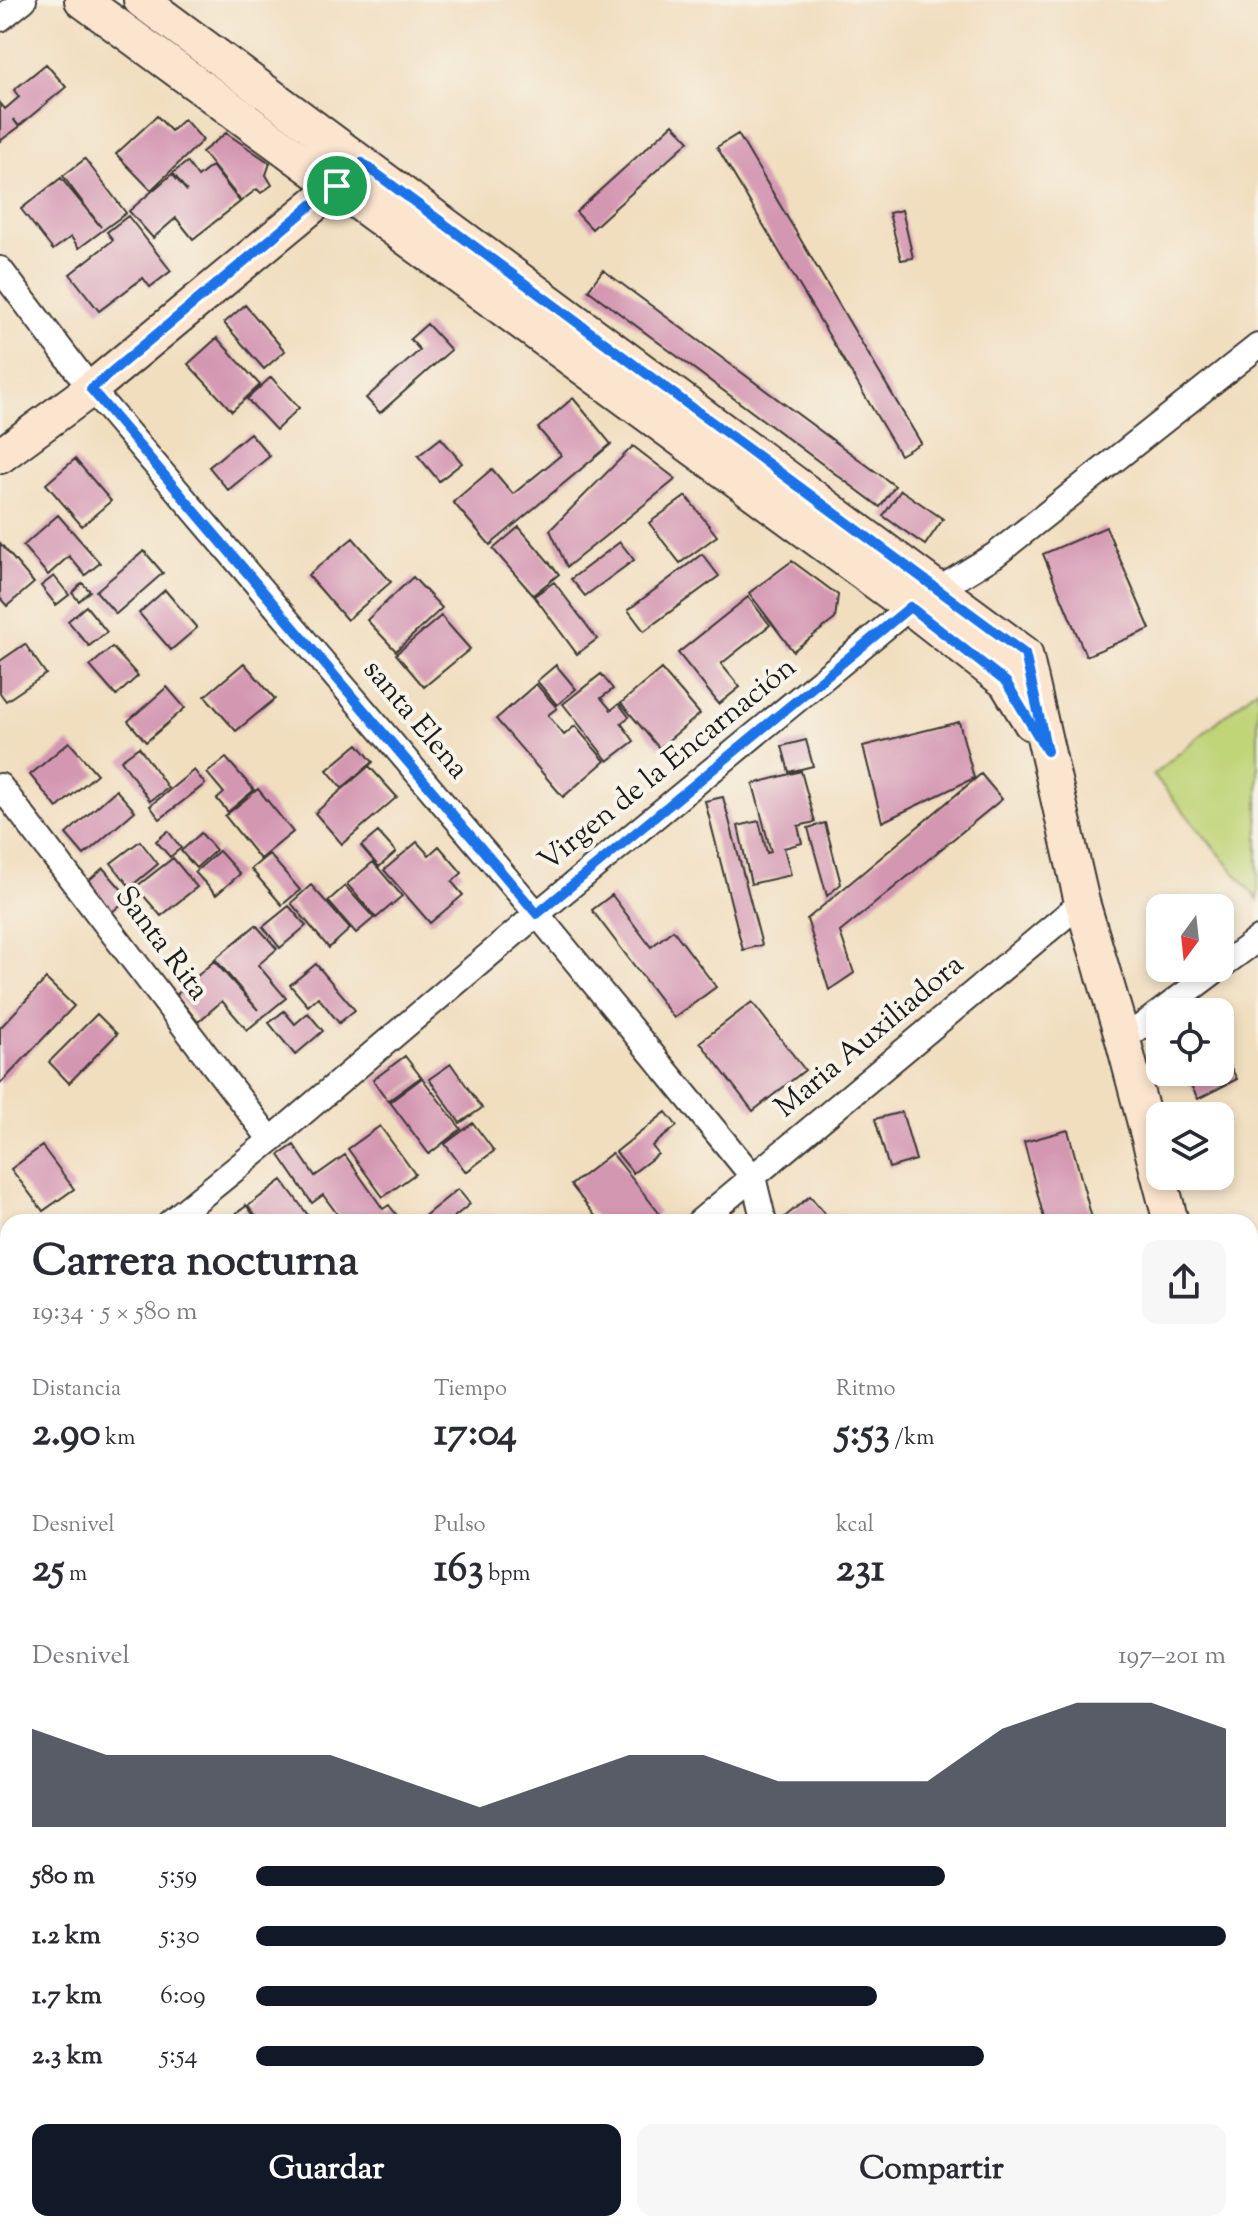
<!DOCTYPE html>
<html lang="es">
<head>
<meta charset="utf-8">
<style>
	body { margin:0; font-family:"Sorts Mill Goudy",serif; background:#f7f7f7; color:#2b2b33; height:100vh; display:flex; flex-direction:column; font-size:30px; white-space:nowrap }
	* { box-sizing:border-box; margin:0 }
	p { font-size:26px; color:#7c7c81 }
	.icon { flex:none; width:44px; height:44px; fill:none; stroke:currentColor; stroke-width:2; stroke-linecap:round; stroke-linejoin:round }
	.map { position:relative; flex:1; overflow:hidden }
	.side { position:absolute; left:0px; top:1214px; width:1258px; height:1018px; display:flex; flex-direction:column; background:#fff; border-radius:24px 24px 0 0; box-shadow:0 4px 12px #0003 }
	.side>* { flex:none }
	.needle { width:52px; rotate:195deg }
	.buttons { position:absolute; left:1146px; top:894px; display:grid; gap:16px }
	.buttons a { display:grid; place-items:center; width:88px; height:88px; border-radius:16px; background:#fff; box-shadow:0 4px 12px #0003; font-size:40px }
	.pin { position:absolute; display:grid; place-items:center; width:68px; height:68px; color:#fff; margin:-34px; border:4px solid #fff; border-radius:50%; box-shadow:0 2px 8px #0007 }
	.round { display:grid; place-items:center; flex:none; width:84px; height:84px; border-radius:16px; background:#f7f7f7 }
	.headline { display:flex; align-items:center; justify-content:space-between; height:136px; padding:0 32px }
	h1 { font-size:44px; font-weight:700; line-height:60px }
	.stats { display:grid; grid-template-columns:repeat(3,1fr); gap:12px; height:136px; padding:8px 32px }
	.stats div { display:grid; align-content:center }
	.stats b { font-size:40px; font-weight:700 }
	.stats small { font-size:22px; font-weight:400 }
	.stats p { font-size:22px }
	.chart { height:224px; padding:16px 32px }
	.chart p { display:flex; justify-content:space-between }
	.chart svg { width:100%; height:144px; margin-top:8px; fill:#111827; opacity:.7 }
	.button { display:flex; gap:16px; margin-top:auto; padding:16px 32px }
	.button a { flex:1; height:92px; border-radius:16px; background:#111827; color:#fff; font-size:32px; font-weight:700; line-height:92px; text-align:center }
	.button a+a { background:#f7f7f7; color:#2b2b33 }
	ul { padding:0 32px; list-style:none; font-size:26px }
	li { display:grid; grid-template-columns:128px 96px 1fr; align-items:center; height:60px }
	li i { height:20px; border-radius:10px; background:#111827 }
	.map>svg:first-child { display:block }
	.green { fill:#c0d478; stroke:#6e784a; stroke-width:2 }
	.water { fill:#6dbee9; stroke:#446d82; stroke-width:2 }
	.building { fill:#d497b2 }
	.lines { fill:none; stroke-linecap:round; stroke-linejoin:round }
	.street-casing { stroke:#3c3934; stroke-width:28 }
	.secondary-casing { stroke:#3c3934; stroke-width:38 }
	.street { stroke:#fff; stroke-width:24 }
	.secondary { stroke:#fce5cf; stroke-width:34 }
	.route-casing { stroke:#fff; stroke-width:16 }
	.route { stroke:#1a73e8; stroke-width:10 }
	.labels { text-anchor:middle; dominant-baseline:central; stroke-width:8; stroke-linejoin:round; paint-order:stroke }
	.street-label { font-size:30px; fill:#1c1c1c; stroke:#f7f3e8 }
</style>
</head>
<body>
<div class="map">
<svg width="1258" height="2231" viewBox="0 0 1258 2231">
	<rect width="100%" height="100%" fill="#f7f3e8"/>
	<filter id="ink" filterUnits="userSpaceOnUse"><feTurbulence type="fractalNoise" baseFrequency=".0125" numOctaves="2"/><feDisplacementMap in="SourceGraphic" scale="16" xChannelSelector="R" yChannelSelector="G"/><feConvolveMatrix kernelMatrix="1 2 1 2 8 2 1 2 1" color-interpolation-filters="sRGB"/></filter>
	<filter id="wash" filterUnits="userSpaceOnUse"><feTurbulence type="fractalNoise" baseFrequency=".006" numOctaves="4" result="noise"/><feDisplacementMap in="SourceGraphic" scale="32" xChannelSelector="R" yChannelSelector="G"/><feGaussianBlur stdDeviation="1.8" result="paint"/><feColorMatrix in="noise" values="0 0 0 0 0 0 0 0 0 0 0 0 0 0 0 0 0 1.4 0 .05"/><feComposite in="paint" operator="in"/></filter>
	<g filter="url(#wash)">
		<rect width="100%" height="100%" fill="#f1debf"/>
		<!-- green -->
		<path class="green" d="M1258,688V900L1153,775Z"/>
		<!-- water -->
		<path class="water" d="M1258,2001V2140L1250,2160V2013Z"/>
		<g id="blocks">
			<!-- building -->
			<path class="building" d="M46,64L66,87L19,126L13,119L19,127L0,141V103L5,109L19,97L14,90Z
				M157,116L171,131L184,119L203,140L151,190L116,154Z
				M673,124L689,141L592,229L576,212Z
				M226,133L270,163L266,175L272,185L261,193L257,189L241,201L202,152Z
				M738,134L921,443L900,455L717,147Z
				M85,159L126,213L79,248L71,237L53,250L21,209L61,178L101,227L63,176Z
				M187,162L198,177L212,166L240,202L193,239L176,218L153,238L129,211L172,174L187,191L173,173Z
				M902,210L913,258L901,260L889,213Z
				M128,216L171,271L150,287L143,278L99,311L70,274L113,240L107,232Z
				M603,270L895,486L880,507L588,290Z
				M245,305L285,351L264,369L224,323Z
				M427,324L451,350L380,413L366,398L420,350L410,339Z
				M217,338L260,385L232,411L188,364Z
				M271,377L299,408L276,430L247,399Z
				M573,398L611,444L490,545L453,502L492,469L513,494L561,455L538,428Z
				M250,433L270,456L228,490L209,467Z
				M441,438L462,463L439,481L418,456Z
				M633,446L676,479L567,567L550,530Z
				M75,459L111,501L82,526L46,484Z
				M901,490L943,519L925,545L883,516Z
				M686,496L717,536L680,563L649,523Z
				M58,515L100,563L85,575L69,556L48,575L23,546Z
				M519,527L559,574L533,595L493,549Z
				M1106,527L1150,629L1086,656L1043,554Z
				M353,538L391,582L347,620L308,575Z
				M620,542L634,560L585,596L571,579Z
				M0,543L34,583L7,606L0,598Z
				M144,551L163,573L116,614L96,591Z
				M702,554L719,576L644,631L628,610Z
				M792,561L838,595L835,619L793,651L749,593Z
				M54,576L69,595L56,605L41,586Z
				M413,577L442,608L396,651L367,620Z
				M554,582L597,639L577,654L534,596Z
				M82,583L90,591L79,601L72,593Z
				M165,590L197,628L171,650L139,613Z
				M748,597L770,625L721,664L740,687L719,704L678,653Z
				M86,606L107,632L89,646L68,621Z
				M441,616L470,649L424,687L396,654Z
				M25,644L46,674L6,701L0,693V661Z
				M112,647L138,676L116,696L90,666Z
				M244,663L275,699L236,731L205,696Z
				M556,665L576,689L557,705L537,681Z
				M661,669L700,714L659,748L621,703Z
				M601,674L613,689L601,698L611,710L619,704L629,717L621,723L634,741L608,761L563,704Z
				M536,684L557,708L548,715L564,735L575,726L605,761L563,797L496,719Z
				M167,687L185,708L146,742L128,721Z
				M959,722L974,778L882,822L863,746Z
				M806,740L813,766L789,772L782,746Z
				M69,742L97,774L57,808L30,775Z
				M358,744L373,762L342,788L327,770Z
				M139,747L168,788L150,801L121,760Z
				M226,758L254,790L228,812L217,799L224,793L207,773Z
				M369,766L397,797L342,844L315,813Z
				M194,770L205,784L160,819L150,806Z
				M801,771L815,822L798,826L802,843L784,848L791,875L751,884L738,826L759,821L767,853L771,852L753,784Z
				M981,774L1002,799L840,932L854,973L829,990L807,919Z
				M258,789L293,832L260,859L225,816Z
				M116,790L135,811L84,855L66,834Z
				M723,797L762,945L743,950L705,801Z
				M825,823L841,884L827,896L808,828Z
				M168,831L181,848L170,857L156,841Z
				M378,832L396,852L379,867L361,846Z
				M201,833L216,850L196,868L181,851Z
				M140,841L158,864L130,887L111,863Z
				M417,842L429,855L439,846L462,873L452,882L463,895L430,923L384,870Z
				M219,851L240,874L216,895L195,872Z
				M269,854L300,890L282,905L251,869Z
				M173,858L197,887L161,916L136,887Z
				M373,862L402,896L376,918L347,884Z
				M103,868L129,898L112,912L87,882Z
				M311,885L350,929L329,948L291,903Z
				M345,886L374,918L356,933L328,901Z
				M612,895L651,947L673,930L716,987L674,1018L592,910Z
				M289,906L306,926L280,948L263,927Z
				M256,925L277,949L258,965L286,998L247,1030L222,1001L198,1022L176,995L214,961L258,1010L215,959Z
				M316,964L355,1010L339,1023L318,997L308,1006L290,985Z
				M46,979L74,1006L0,1084V1028Z
				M752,1002L805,1070L753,1111L700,1042Z
				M284,1011L295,1024L308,1013L323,1031L295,1055L269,1023Z
				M97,1014L117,1034L69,1083L49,1062Z
				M1220,1047L1237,1079L1198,1099L1184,1072H1220Z
				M405,1056L421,1077L388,1101L373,1080Z
				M451,1064L482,1108L460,1123L429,1079Z
				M422,1078L461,1129L429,1154L390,1102Z
				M666,1112L677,1126L652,1146L658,1154L633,1173L616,1152Z
				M902,1112L916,1160L889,1168L875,1119Z
				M473,1123L494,1151L466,1172L445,1144Z
				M380,1126L415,1174L383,1197L348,1149Z
				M1068,1130L1093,1222H1045L1024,1142Z
				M294,1145L315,1176L345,1155L383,1209L389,1205L402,1222H378L373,1216L364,1222H343L323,1195L312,1203L279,1155Z
				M42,1146L74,1189L43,1211L11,1169Z
				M612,1153L659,1213L648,1222H600L571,1185Z
				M282,1180L313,1222H261L248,1206Z
				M458,1189L470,1204L448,1222H417Z
				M810,1196L832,1222H783L781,1220Z
				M246,1205L259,1222H223L245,1207Z
				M0,1426L8,1436V1468L0,1474Z
				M0,1896L8,1906V1987L0,1978Z
				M0,2108L8,2118V2175L0,2182Z
				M98,2224H130L135,2231H89Z
				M138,2224H180L185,2231H143Z
				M187,2224H212L217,2230L193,2231Z
				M273,2224H281L286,2231H263Z
				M320,2224H382L373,2231H325Z
				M384,2224H425L427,2227L422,2231H375Z
				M626,2224H641L647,2231H632Z
				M646,2224H684L689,2231H652Z
				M718,2224H751L757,2231H709Z
				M864,2224H936L931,2231H873Z
				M1080,2224H1146L1141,2231H1075Z"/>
		</g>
	</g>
	<g filter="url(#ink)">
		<use href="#blocks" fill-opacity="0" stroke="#3c3934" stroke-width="2"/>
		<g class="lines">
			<!-- street casing -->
			<g class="street-casing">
				<path id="street" d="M0,19L24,0
					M0,269L91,389L537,914L753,1177L764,1222
					M0,786L271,1140
					M1220,967L1258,939
					M1123,1040L1219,968
					M170,1222L271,1140L537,914L910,607L995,555L1258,346
					M699,1222L1082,902
					M0,1302L8,1313
					M0,1359L8,1353
					M0,1625L8,1635
					M1250,1646L1258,1639
					M0,1804L8,1798
					M0,2222L8,2216
					M481,2224L487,2231
					M547,2231L555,2224
					M1004,2231L1011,2224"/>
			</g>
			<!-- secondary casing -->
			<g class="secondary-casing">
				<path id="secondary" d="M82,0L910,607L1006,682L1031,723
					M141,0L1025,654L1082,902L1123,1040L1171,1222
					M0,456L91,389L352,173
					M1250,1519L1258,1549"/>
			</g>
			<!-- street -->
			<use href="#street" class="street"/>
			<!-- secondary -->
			<use href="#secondary" class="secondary"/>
		</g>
	</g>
	<g class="lines" filter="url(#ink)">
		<!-- route casing -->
		<g class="route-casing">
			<path id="route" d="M362,163L1025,654L1047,751L1006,682L910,607L537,914L91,389Z"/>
		</g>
		<!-- route -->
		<use href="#route" class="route"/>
	</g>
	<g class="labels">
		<!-- street labels -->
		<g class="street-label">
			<text transform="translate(415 720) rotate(50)">santa Elena</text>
			<text transform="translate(668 765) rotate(-39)">Virgen de la Encarnación</text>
			<text transform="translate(161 944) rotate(53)">Santa Rita</text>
			<text transform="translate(870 1037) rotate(-40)">Maria Auxiliadora</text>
		</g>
	</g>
</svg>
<div class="buttons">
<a><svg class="needle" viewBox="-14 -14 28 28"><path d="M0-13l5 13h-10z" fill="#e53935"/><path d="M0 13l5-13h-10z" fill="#7c7c81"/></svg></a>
<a><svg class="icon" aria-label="locate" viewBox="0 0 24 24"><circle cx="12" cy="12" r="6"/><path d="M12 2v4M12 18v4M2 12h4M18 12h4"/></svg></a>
<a><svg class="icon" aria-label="layers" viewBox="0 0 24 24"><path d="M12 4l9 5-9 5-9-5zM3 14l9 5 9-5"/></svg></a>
</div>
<div class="pin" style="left:337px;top:186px;background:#1e9e55"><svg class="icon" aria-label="arrive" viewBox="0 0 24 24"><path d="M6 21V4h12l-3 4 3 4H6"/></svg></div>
<section class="side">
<div class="headline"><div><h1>Carrera nocturna</h1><p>19:34 · 5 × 580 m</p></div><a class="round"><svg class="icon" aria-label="share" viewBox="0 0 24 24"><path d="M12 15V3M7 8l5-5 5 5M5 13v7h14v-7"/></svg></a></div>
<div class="stats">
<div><p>Distancia</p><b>2.90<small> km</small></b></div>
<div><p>Tiempo</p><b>17:04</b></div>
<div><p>Ritmo</p><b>5:53<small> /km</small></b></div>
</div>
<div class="stats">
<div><p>Desnivel</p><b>25<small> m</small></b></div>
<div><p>Pulso</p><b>163<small> bpm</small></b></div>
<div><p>kcal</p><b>231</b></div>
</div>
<div class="chart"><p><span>Desnivel</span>197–201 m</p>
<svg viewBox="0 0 160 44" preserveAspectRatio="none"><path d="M0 44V14L10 22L20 22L30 22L40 22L50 30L60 38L70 30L80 22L90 22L100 30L110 30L120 30L130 14L140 6L150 6L160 14V44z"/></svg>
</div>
<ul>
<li><b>580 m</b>5:59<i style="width:71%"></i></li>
<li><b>1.2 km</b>5:30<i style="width:100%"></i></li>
<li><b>1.7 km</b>6:09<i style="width:64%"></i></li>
<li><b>2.3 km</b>5:54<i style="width:75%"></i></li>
</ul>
<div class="button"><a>Guardar</a><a>Compartir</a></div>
</section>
</div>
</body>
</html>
